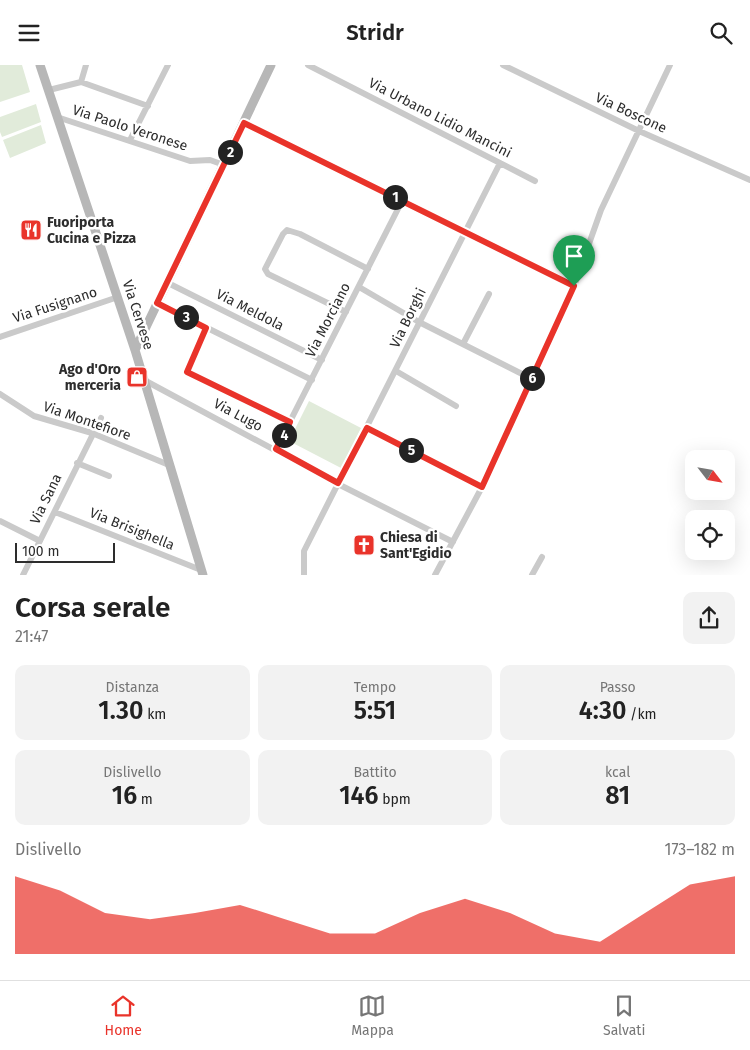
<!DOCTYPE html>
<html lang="it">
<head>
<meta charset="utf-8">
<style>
	body { margin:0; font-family:"Fira Sans",sans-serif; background:#f2f2f2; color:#222; height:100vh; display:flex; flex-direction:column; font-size:19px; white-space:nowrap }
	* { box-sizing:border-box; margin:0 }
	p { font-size:16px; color:#767676 }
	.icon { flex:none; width:28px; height:28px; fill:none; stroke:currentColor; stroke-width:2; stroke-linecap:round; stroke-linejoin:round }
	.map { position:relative; height:510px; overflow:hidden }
	.side { display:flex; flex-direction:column; background:#fff; flex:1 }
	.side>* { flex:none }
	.needle { width:32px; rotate:121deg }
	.buttons { position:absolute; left:685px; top:385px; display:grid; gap:10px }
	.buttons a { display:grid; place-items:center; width:50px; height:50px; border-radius:10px; background:#fff; box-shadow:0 5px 20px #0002; font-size:25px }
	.scale { position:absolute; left:15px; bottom:12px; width:100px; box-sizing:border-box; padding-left:5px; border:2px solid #2d2d2d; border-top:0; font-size:14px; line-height:18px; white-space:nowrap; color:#2d2d2d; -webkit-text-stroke:4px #fff; paint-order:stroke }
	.pin { position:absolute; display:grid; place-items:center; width:42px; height:42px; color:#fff; margin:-51px -21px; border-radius:50% 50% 50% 0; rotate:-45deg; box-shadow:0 0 5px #0007 }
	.pin .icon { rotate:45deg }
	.km { position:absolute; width:25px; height:25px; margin:-12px; border-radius:50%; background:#222; color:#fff; font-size:14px; line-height:25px; text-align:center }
	.round { display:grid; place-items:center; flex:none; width:52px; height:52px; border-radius:10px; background:#f2f2f2 }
	.summary { display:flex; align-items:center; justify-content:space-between; height:85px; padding:0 15px }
	h1 { font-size:28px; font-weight:600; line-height:38px }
	.stats { display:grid; grid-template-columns:repeat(3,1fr); gap:8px; height:85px; padding:5px 15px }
	.stats div { display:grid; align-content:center; border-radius:10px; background:#f2f2f2; text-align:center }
	.stats b { font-size:25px; font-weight:600 }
	.stats small { font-size:14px; font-weight:400 }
	.stats p { font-size:14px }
	.chart { height:140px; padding:10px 15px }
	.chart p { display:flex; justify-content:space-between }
	.chart svg { width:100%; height:90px; margin-top:5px; fill:#e9332a; opacity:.7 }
	header { display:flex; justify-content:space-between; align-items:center; height:65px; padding:0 15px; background:#fff; font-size:22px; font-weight:600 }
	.menu { display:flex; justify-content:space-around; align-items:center; height:70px; border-top:1px solid #e0e0e0; background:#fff; font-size:14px; color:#767676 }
	.menu a { display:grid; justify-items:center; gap:2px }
	.menu .selected { color:#e9332a }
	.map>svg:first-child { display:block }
	.green { fill:#e1ebda }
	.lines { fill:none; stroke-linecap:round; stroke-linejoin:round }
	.street { stroke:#cacaca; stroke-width:6 }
	.secondary { stroke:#b7b7b7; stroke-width:9 }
	.route-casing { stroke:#fff; stroke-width:10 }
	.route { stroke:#e9332a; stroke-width:6 }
	.labels { text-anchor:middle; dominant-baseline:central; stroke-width:5; stroke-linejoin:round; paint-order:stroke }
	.street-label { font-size:14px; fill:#2d2d2d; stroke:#fff }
	.poi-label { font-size:14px; font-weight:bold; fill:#2d2d2d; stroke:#fff; text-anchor:start }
</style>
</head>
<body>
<header><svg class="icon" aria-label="menu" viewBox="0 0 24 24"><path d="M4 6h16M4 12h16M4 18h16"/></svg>Stridr<svg class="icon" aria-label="search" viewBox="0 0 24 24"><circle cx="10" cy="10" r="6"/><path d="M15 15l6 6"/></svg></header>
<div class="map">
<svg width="750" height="510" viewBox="0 0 750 510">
	<rect width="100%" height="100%" fill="#fff"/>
	<!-- green -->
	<path class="green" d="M0,0H22L30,27L0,37Z
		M36,39L41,57L2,72L0,67V52Z
		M41,60L46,78L10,93L3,75Z
		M309,336L361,363L341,403L289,376Z"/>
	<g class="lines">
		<!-- street -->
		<path class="street" d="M308,0L535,116
			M503,0L639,66L750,115
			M81,17L148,41
			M81,17L86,0
			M49,25L81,17
			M57,52L190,96L210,95L224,100
			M244,58L574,221
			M130,75L168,0
			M168,218L322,295
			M359,222L419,257L532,314
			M157,238L312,315
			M346,247L268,209L265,204L283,169L287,165L300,169L368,204
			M206,263L187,307L290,357
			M0,272L118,232
			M463,279L489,229
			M396,306L456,341
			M144,315L338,419L453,477
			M0,329L34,351L92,368L169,400
			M367,363L482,422
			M276,384L402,136
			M77,398L109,411
			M55,447L201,505
			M0,456L40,476
			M23,510L101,353
			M304,510V486L500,98
			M435,510L482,422L574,221L601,145L670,0
			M532,510L542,492"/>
		<!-- secondary -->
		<path class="secondary" d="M40,0L135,285L203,510
			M135,285L271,0"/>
	</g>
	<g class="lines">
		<!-- route casing -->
		<g class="route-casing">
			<path id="route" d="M244,58L574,221L482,422L367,363L338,418L276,384L290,357L187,307L206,263L157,238Z"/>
		</g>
		<!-- route -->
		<use href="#route" class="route"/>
	</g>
	<!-- icons -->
	<defs>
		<g id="restaurant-square" transform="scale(1.125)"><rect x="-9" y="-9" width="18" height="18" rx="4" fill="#e9332a" stroke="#fff"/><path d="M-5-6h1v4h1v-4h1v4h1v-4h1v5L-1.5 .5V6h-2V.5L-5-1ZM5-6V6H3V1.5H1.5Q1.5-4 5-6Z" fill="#fff"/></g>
		<g id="shop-square" transform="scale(1.125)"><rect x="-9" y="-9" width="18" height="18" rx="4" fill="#e9332a" stroke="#fff"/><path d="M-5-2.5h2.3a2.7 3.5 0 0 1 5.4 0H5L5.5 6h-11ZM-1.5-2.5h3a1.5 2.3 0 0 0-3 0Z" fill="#fff"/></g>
		<g id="church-square" transform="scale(1.125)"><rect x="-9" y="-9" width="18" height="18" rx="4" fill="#e9332a" stroke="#fff"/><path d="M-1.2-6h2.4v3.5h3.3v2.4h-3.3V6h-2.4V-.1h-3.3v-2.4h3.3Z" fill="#fff"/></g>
	</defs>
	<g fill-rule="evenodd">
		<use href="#restaurant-square" x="31" y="165"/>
		<use href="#shop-square" x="137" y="312"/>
		<use href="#church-square" x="364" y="480"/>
	</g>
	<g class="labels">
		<!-- street labels -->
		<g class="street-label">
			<text transform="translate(631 48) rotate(25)">Via Boscone</text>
			<text transform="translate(440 53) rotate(27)">Via Urbano Lidio Mancini</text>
			<text transform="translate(130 63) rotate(18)">Via Paolo Veronese</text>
			<text transform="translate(55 240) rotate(-18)">Via Fusignano</text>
			<text transform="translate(250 245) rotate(27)">Via Meldola</text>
			<text transform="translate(138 250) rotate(72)">Via Cervese</text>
			<text transform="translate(408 253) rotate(-64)">Via Borghi</text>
			<text transform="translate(328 255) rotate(-63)">Via Morciano</text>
			<text transform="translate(238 350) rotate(28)">Via Lugo</text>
			<text transform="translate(87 356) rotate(19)">Via Montefiore</text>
			<text transform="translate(46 434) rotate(-64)">Via Sana</text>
			<text transform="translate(132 464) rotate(22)">Via Brisighella</text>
		</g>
		<!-- poi labels -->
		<g class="poi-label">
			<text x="47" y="157">Fuoriporta<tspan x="47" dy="16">Cucina e Pizza</tspan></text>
			<text x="121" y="304" text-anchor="end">Ago d'Oro<tspan x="121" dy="16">merceria</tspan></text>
			<text x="380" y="472">Chiesa di<tspan x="380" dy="16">Sant'Egidio</tspan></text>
		</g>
	</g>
</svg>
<div class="buttons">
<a><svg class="needle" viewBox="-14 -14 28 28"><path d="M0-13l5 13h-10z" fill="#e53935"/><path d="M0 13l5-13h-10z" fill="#767676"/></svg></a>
<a><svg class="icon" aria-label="locate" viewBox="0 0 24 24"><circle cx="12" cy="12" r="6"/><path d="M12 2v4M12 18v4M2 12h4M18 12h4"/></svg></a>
</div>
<div class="scale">100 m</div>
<div class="pin" style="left:574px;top:221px;background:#1e9e55"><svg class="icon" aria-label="arrive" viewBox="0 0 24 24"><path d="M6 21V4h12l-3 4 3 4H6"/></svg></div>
<b class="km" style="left:395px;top:132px">1</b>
<b class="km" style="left:230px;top:87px">2</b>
<b class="km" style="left:186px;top:252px">3</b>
<b class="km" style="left:284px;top:370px">4</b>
<b class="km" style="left:411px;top:385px">5</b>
<b class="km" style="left:532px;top:313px">6</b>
</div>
<section class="side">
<div class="summary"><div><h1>Corsa serale</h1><p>21:47</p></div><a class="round"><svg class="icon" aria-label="share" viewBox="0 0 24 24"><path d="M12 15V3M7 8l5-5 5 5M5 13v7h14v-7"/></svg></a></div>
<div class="stats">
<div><p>Distanza</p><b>1.30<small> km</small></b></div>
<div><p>Tempo</p><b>5:51</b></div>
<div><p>Passo</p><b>4:30<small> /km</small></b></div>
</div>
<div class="stats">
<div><p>Dislivello</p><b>16<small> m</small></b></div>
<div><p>Battito</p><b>146<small> bpm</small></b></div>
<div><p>kcal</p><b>81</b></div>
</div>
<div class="chart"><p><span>Dislivello</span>173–182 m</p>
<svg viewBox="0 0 160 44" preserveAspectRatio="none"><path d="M0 44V6L10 13L20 24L30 27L40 24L50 20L60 27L70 34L80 34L90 24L100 17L110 24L120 34L130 38L140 24L150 10L160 6V44z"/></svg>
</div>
</section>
<nav class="menu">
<a class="selected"><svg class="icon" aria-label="home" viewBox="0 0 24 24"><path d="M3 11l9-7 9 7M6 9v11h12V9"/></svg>Home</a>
<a><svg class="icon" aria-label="map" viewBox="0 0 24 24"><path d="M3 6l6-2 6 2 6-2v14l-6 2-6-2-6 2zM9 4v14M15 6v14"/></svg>Mappa</a>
<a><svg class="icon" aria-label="saved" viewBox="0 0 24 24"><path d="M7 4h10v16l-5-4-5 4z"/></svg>Salvati</a>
</nav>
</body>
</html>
